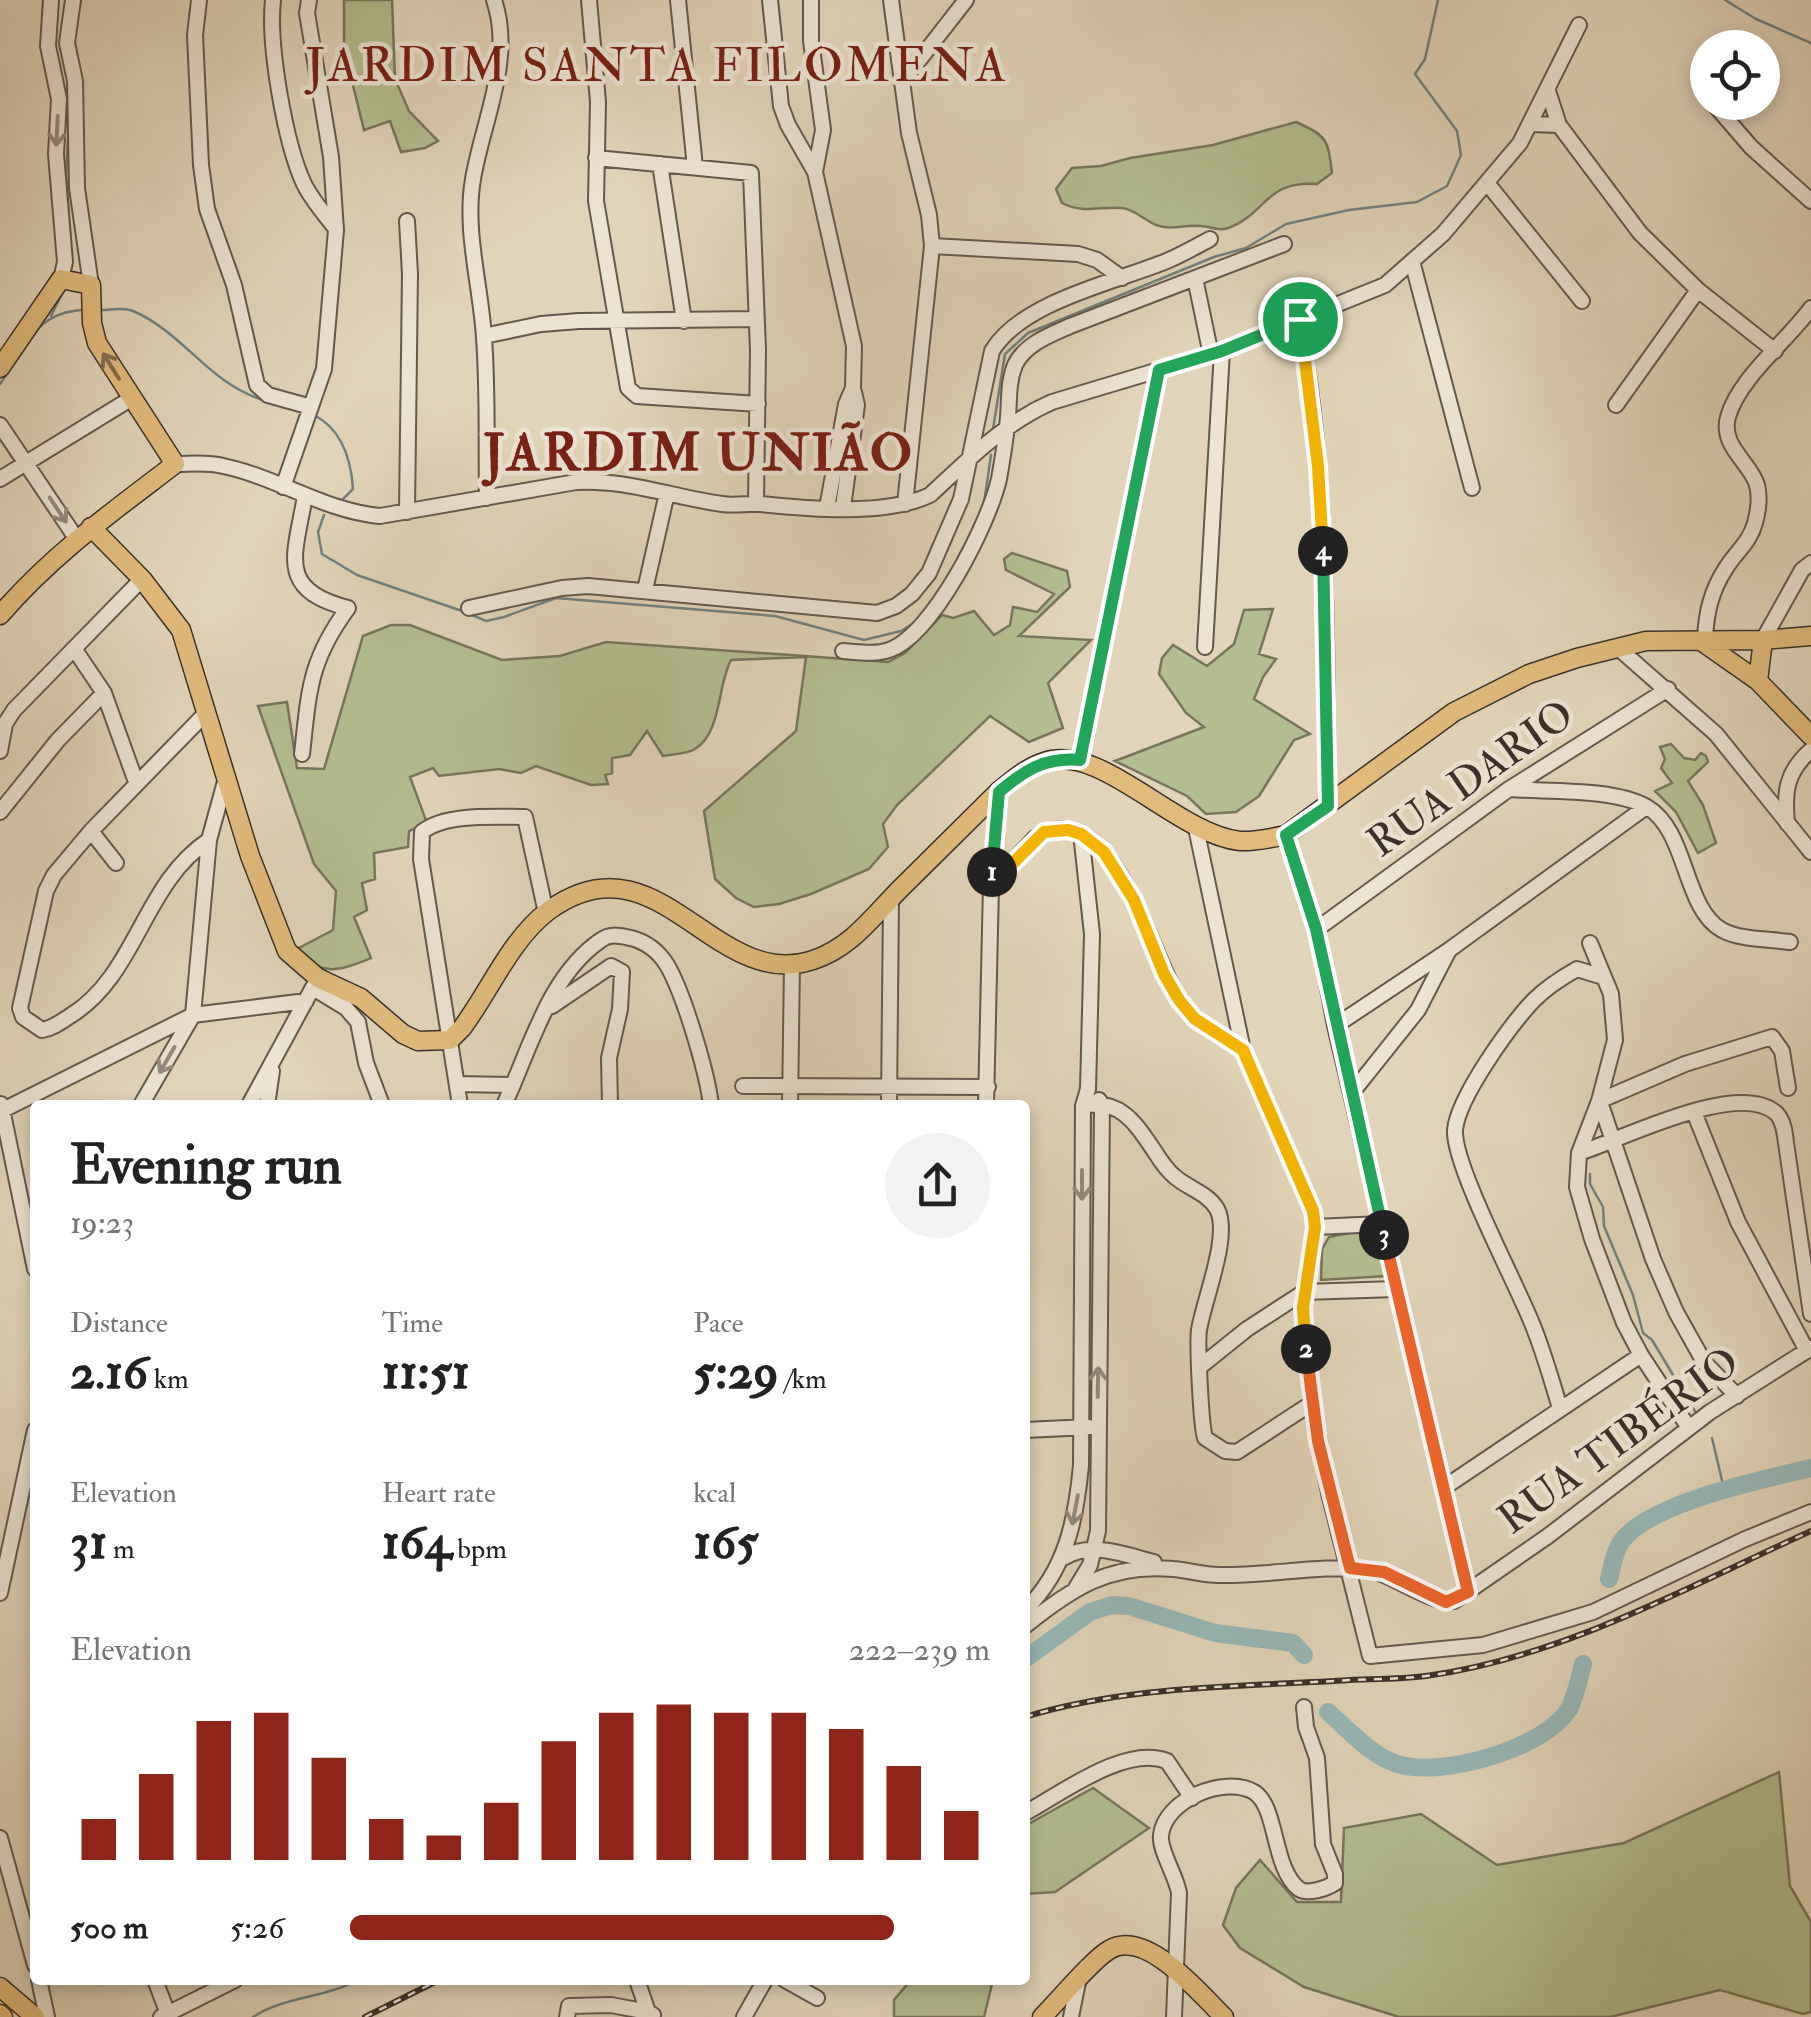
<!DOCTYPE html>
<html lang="en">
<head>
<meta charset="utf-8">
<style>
	body { margin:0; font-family:"IM FELL Double Pica",serif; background:#f2f2f2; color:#222; height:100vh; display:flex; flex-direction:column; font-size:38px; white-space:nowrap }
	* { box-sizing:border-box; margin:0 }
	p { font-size:32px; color:#767676 }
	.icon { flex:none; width:55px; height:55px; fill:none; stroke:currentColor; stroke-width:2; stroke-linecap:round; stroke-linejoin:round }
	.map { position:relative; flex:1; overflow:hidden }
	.panel { position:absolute; left:30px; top:1100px; width:1000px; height:885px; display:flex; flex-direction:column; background:#fff; border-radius:10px; box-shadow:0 5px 15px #0003 }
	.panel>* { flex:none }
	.buttons { position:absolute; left:1690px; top:30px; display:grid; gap:20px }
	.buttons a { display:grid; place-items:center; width:90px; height:90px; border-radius:50%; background:#fff; box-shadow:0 5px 15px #0003; font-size:50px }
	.pin { position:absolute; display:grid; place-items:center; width:85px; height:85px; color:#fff; margin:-42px; border:5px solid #fff; border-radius:50%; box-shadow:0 2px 10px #0007 }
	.km { position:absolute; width:50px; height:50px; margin:-25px; border-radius:50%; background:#222; color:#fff; font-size:28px; line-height:50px; text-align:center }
	.round { display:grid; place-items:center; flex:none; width:105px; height:105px; border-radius:52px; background:#f2f2f2 }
	.summary { display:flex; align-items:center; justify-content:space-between; height:170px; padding:0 40px }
	h1 { font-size:55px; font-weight:800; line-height:75px }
	.metrics { display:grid; grid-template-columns:repeat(3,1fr); gap:15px; height:170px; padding:10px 40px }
	.metrics div { display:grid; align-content:center }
	.metrics b { font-size:50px; font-weight:800 }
	.metrics small { font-size:28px; font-weight:400 }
	.metrics p { font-size:28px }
	.chart { height:280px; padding:20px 40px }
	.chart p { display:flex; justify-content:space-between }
	.chart svg { width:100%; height:180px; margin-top:10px; stroke:#8f2418; stroke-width:6 }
	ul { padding:0 40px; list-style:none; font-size:32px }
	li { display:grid; grid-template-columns:160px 120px 1fr; align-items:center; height:75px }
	li i { height:25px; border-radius:12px; background:#8f2418 }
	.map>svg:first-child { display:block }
	.green { fill:#b3bd8f; stroke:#77765c; stroke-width:2.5 }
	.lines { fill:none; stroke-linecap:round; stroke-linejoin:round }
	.stream { stroke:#72817e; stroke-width:2.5 }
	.river { stroke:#96b7b6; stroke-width:18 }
	.minor-casing { stroke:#65594d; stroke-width:18 }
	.major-casing { stroke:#3b3029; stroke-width:21 }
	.minor { stroke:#ece3d1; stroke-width:14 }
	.major { stroke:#e1ba7c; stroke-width:18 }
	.rail-casing { stroke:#3b3029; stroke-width:6 }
	.rail { stroke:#ece3d1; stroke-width:2.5; stroke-dasharray:8; stroke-linecap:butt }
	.oneway { stroke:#948a7d }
	.oneway2 { stroke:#866e4e }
	.split-1-casing { stroke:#fff; stroke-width:20 }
	.split-2-casing { stroke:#fff; stroke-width:20 }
	.split-3-casing { stroke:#fff; stroke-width:20 }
	.split-4-casing { stroke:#fff; stroke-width:20 }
	.split-5-casing { stroke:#fff; stroke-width:20 }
	.split-1 { stroke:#22a559; stroke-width:12 }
	.split-2 { stroke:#f5b400; stroke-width:12 }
	.split-3 { stroke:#f0652b; stroke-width:12 }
	.split-4 { stroke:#22a559; stroke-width:12 }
	.split-5 { stroke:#f5b400; stroke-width:12 }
	.labels { text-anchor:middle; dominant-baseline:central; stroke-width:9; stroke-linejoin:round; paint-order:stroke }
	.street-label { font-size:42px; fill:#3b3029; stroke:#ece3d1 }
	.quarter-label { font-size:48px; letter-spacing:2.5px; fill:#7a1f14; stroke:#ece3d1 }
	.district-label { font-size:52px; font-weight:bold; letter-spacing:2.5px; fill:#7a1f14; stroke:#ece3d1 }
</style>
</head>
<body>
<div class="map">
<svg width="1811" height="2017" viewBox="0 0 1811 2017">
	<rect width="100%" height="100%" fill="#e2d4b8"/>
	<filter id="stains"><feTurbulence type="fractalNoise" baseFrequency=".002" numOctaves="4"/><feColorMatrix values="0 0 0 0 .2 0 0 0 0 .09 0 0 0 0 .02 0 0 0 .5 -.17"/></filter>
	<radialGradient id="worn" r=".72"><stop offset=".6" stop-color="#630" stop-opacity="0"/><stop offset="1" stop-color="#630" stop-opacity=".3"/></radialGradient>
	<!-- green -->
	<path class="green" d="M344,0H392L395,79L409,111L438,141L425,148L401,152L390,121L364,130L344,49Z
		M1296,122C1327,136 1328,139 1332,173L1317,184C1265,181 1268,211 1231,227C1220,232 1213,227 1201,226C1185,224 1172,231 1156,225C1144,220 1134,209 1122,208C1100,206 1083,214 1062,203L1056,189L1072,168L1101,166L1130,158L1213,145Z
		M1012,553L1067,571L1070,587L1019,636L1091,640L1048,683L1063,728L1029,742L990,716L897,805L883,824L888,847L869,869L811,894L779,904L754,907L736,898L715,879L704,811L796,731L806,657L731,660C717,686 722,732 695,749C687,754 671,754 663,756L647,731L630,755L612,758V773L605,775L608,784L591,785L536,766L521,773L499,769L439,776L433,768L410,777L427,823L409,831L408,847L374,853L375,879L362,883L367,910L354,917L371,958C344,969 318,980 299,948L333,930L336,891L314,864L258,706L287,702L297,768L324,769L363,636L391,625H410L502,660L560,656L606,642L888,662L905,653L942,615L953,618L974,611L994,635L1010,625L1013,607L1037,612L1054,594L1006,570L1004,559Z
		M1273,609L1259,654L1276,659L1263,677L1254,699L1310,734L1294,740L1259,796L1236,812L1206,814L1187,796L1115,761L1204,727L1186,713L1159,674L1162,658L1173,645L1207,666L1234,644L1244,610Z
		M1671,744L1684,758L1695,760L1701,753L1706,756L1708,762L1688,781L1703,805L1716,843L1698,853L1676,812L1655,791L1672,783L1661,768L1665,759L1660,747Z
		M1369,1229L1379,1233L1385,1255L1386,1276L1321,1280L1322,1249L1329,1237Z
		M1779,1772L1790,1886L1811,1922V2012L1803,2014L1720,1990L1610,2017H1399L1304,1987L1240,1948L1223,1925L1236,1888L1260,1860L1297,1902H1341L1344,1828L1421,1814L1497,1865L1624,1843Z
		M1093,1788L1149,1828L1055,1892L1025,1894V1826Z
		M911,1980H993L984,2017H894V2000Z"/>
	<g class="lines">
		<!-- stream -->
		<path class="stream" d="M1725,0L1756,19L1811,43
			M69,123L66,174L71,250
			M101,310C111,310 124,307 133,311C184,333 208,383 263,400
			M51,316L63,292
			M0,384C25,348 35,312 83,310
			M314,415C341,429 351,458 353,489L343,499
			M993,429L1005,354L1028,333L1214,257L1246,248L1286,224L1349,210L1417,202L1447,186L1461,155L1457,131L1415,74L1425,59L1438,0
			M984,503L991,455
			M324,515L318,532L322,554L357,575L465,612
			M472,615L486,621L504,617L556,598L775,616L864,640L901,631L912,624
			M1590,1174V1184L1603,1207L1604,1226L1633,1295L1643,1333L1652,1340L1696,1413
			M1712,1438L1724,1489
			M253,2017C285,1996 325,1998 358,1980"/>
		<!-- river -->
		<path class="river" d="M1609,1579C1612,1567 1614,1552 1621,1542C1648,1503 1765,1479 1811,1468
			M1025,1659L1090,1612L1112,1605L1129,1606L1215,1633L1293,1643L1304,1655
			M1328,1712C1349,1730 1370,1755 1397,1764C1441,1778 1544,1749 1569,1709C1576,1696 1579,1678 1583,1664"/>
		<!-- minor casing -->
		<g class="minor-casing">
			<path id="minor" d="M51,0L48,46L59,99L56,154L65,262L61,279
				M73,0L67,43L75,81L77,188L91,285
				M199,0L195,35L201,165L207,209L234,285L257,385L268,395L311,407
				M273,0C268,45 285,143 304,184C312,200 325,215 336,229
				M589,0L598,102L596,201L628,388L637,396L758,404
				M678,0L695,167
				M770,0L781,106L788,125L815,172L854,346L853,388L857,405L843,507
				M811,0V41L823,130L815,172
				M891,0L909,133L929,215L932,246L905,504
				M902,82L966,0
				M1713,103L1751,147L1811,201
				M1530,124L1559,125L1548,91
				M1559,125L1640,233L1698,290L1775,351
				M596,158L751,173L758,350L756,504
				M660,164L684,321
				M1487,183L1582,301
				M407,221L410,274L407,512
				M932,246L1078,254L1097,260L1122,278
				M1412,261L1472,488
				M1195,278L1211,355
				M1299,319C1329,479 1326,644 1328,806
				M484,336L541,324L579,321L757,319
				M1616,405L1698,290
				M0,425L76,538
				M175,464C191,464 208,462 223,466C277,477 324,511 380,516L576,482C626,479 672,497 722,504C735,506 748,503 761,504C809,509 886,516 930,495C968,460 1004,423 1052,402L1222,351L1385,285L1443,234L1520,143L1579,25
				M0,479L132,398
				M283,487L324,369L336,230L331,157L307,13L309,0
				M487,498C486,445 488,391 484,338C481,286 464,231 473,179C483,120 514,59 494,0
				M827,508L846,404L853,388
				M645,590L667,493
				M469,608L562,588L588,586L877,613L896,606L912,594L929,573L961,499L992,351C1022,301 1117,282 1169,260C1183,254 1197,246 1210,239
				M1705,640C1706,613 1711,591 1726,568C1736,552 1750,542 1755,523C1758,512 1760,497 1757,485C1750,462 1720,446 1728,417C1739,378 1787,341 1811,308
				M1763,640L1802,570L1811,563
				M1205,647L1222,351
				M1617,647L1716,734L1811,852
				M75,650L104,693L136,782
				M843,651C858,652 875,655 889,650C933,635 989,523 999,479C1002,462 1005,444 1007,426C1010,406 1007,384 1015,365C1025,344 1050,335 1070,326L1284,244
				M205,714L91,831L54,875L46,891L20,1008L23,1017L42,1030C53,1028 61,1022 70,1016C137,975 143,883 209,840
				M0,751L5,724L14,710L142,579
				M302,754C309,691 309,661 348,608C276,590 295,555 305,496
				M1080,760L1159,370
				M1510,789C1548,792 1614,788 1647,807C1688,831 1683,908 1722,930C1740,940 1770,939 1790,942
				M0,812L58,740L104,693
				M1787,823C1784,792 1786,772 1811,750
				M1196,828L1243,1050L1313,1211L1315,1227L1303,1308L1312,1403L1329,1493L1370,1656L1483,1645L1593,1612L1743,1540L1811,1512
				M91,831L116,863
				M1286,835L1317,929L1335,1026L1469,1592
				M991,885L1035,838C1112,790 1150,954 1178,997C1194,1022 1218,1036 1243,1050
				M1317,929L1509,789L1668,689
				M1590,943L1611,994L1615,1040L1599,1101L1579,1153L1577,1187L1592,1239L1624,1323L1641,1355L1689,1428
				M313,988L346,1008L358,1022L366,1063L382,1105
				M552,1006L611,966L622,972L620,1009L609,1058L610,1105
				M1335,1026L1449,950L1646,807
				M457,1084L513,1085
				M743,1086L988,1087
				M1351,1094L1418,1010L1449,950
				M1599,1101L1685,1064L1772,1037L1782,1051L1788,1088
				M1600,1102L1653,1259L1676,1312L1704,1362L1737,1396
				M1,1104L35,1269
				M141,1105L193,1015L209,840L226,778
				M249,1105L318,978
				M267,1105L272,1071
				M460,1105L421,859L422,832C445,813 496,817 525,817L546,913
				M504,1105C530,1050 548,976 601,940C610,933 620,936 631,938C646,942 659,952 667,965C684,994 707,1072 711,1105
				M790,1105L792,965
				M889,1105L891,898
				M986,1105L991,885L999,791
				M1083,1106C1121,1098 1136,1124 1155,1152C1160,1160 1166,1169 1174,1176C1187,1188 1208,1193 1217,1209C1231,1235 1204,1299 1199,1330C1197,1344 1201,1425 1205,1438L1225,1451L1237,1452L1312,1403
				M3,1110L193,1015L306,1001
				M1694,1112L1738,1222L1807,1351
				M1579,1153C1621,1140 1740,1078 1777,1114C1784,1122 1785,1134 1786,1143L1811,1314
				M1315,1227L1381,1224
				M1201,1366L1247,1329L1304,1292L1396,1289
				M1560,1408C1551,1379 1543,1349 1531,1321C1515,1281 1453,1165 1455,1130C1458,1097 1511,1024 1534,1000C1547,987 1561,978 1577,969L1603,977
				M1025,1430L1089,1427
				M1445,1487L1641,1355
				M1065,1557C1091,1541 1126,1555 1154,1562
				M1076,1588L1090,1565L1098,1531L1102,1105L1099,1100
				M0,1593L35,1430
				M1025,1610C1066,1570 1076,1520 1081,1465L1083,1106L1088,1089L1092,934L1081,833
				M1025,1626C1072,1588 1110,1563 1173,1569C1188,1570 1203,1575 1219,1575C1268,1576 1318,1565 1367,1569C1394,1575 1430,1604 1454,1601L1548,1536L1710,1412L1811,1348
				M1025,1813C1062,1793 1125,1745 1167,1761L1192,1798
				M0,1838L35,1965
				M39,1980L47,2017
				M155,1980L168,2014
				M637,1980L648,2012L653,2015
				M785,1980L817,1998
				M161,2017L235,1980
				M567,2017L569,2006L611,2005L648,2012
				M744,2017L765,1980
				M1071,2017L1078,1982
				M1174,2017L1179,1893C1176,1875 1159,1850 1161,1835C1165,1800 1224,1775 1254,1792C1278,1807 1272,1868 1299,1889C1308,1895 1327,1888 1335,1883V1874L1323,1844L1317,1758L1306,1727L1304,1707"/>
		</g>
		<!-- major casing -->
		<g class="major-casing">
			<path id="major" d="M0,368L61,279L91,285L92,323L97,343L175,464C111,513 54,553 0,615
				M91,527L142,579L181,630L250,856L287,951L318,978L361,998L403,1034L418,1041L450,1040L462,1028C489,992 511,939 548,911C658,830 713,993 813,960C851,948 874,915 901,888C933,856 966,824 999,791C1013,780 1026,768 1044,762C1101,742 1176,834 1240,841C1255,842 1271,838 1286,835L1454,712L1529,674L1577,658L1646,641L1763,640L1811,636
				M1701,641L1758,681L1811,736
				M1758,681L1763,640
				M0,1987L35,2017
				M0,2014L3,2017
				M1042,2017C1058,2001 1093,1959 1109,1950C1146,1927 1201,1995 1224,2017"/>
		</g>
		<!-- minor -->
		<use href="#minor" class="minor"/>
		<!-- major -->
		<use href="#major" class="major"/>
		<!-- rail casing -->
		<g class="rail-casing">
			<path id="rail" d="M1025,1717C1130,1685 1241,1687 1350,1680C1375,1679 1402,1679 1426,1676C1563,1657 1687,1587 1811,1531
				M365,2017L439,1980"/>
		</g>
		<!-- rail -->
		<use href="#rail" class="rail"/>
	</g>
	<!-- one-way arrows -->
	<defs><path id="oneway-shaft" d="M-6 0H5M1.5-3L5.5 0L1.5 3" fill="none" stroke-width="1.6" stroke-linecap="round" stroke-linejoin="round" transform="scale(2.5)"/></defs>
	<g class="oneway">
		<use href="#oneway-shaft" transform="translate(57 131) rotate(93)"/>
		<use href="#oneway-shaft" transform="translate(58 510) rotate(56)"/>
		<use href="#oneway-shaft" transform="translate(167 1060) rotate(120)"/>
		<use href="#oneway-shaft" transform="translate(1082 1185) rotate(90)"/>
		<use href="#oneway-shaft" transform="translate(1098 1382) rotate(-89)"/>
		<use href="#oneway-shaft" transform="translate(1075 1510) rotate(101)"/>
	</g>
	<use class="oneway2" href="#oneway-shaft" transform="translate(111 366) rotate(-122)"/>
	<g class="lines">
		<!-- split-1 casing -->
		<g class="split-1-casing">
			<path id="split-1" d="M992,872L999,792C1025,770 1045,757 1080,760L1159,370L1222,351L1300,319"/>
		</g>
		<!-- split-2 casing -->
		<g class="split-2-casing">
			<path id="split-2" d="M992,872L991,885L1044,832L1068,830L1081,834L1104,852L1134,900L1164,974L1179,1000L1195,1019L1243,1050L1313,1211L1315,1227L1303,1308L1306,1349"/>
		</g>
		<!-- split-3 casing -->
		<g class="split-3-casing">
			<path id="split-3" d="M1306,1349L1318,1441L1350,1568L1384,1572L1446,1602L1468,1592L1384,1235"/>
		</g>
		<!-- split-4 casing -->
		<g class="split-4-casing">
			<path id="split-4" d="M1323,551L1328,806L1286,835L1316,929L1384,1235"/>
		</g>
		<!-- split-5 casing -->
		<g class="split-5-casing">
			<path id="split-5" d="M1300,319L1318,466L1323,551"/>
		</g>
		<!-- split-1 -->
		<use href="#split-1" class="split-1"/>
		<!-- split-2 -->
		<use href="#split-2" class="split-2"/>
		<!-- split-3 -->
		<use href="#split-3" class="split-3"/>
		<!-- split-4 -->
		<use href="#split-4" class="split-4"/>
		<!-- split-5 -->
		<use href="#split-5" class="split-5"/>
	</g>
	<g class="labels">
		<!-- street labels -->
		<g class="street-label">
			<text transform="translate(1471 779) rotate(-35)">RUA DARIO</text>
			<text transform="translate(1619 1441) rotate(-36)">RUA TIBÉRIO</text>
		</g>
		<!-- quarter labels -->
		<g class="quarter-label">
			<text x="657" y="66">JARDIM SANTA FILOMENA</text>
		</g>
		<!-- district labels -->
		<g class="district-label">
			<text x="699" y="453">JARDIM UNIÃO</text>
		</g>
	</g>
	<rect width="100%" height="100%" filter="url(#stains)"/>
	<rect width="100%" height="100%" fill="url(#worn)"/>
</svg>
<div class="buttons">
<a><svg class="icon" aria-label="locate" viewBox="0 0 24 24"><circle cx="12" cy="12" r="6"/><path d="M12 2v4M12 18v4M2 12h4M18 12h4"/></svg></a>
</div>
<div class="pin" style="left:1300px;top:319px;background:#1e9e55"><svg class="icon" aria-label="arrive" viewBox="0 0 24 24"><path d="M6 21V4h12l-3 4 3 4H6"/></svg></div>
<b class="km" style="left:992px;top:872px">1</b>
<b class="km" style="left:1306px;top:1349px">2</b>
<b class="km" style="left:1384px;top:1235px">3</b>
<b class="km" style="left:1323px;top:551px">4</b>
<section class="panel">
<div class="summary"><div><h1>Evening run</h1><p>19:23</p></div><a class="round"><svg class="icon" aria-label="share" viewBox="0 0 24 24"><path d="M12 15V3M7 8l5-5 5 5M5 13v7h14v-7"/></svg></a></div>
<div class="metrics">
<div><p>Distance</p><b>2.16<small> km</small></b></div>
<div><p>Time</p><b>11:51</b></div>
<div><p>Pace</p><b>5:29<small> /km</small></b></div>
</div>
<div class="metrics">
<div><p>Elevation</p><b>31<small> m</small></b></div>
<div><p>Heart rate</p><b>164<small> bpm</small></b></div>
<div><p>kcal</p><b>165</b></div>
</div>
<div class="chart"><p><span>Elevation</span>222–239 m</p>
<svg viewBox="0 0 160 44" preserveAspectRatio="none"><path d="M5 44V34M15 44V23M25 44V10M35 44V8M45 44V19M55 44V34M65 44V38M75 44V30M85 44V15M95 44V8M105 44V6M115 44V8M125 44V8M135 44V12M145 44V21M155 44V32"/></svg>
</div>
<ul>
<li><b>500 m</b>5:26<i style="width:85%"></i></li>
</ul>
</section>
</div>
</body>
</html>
